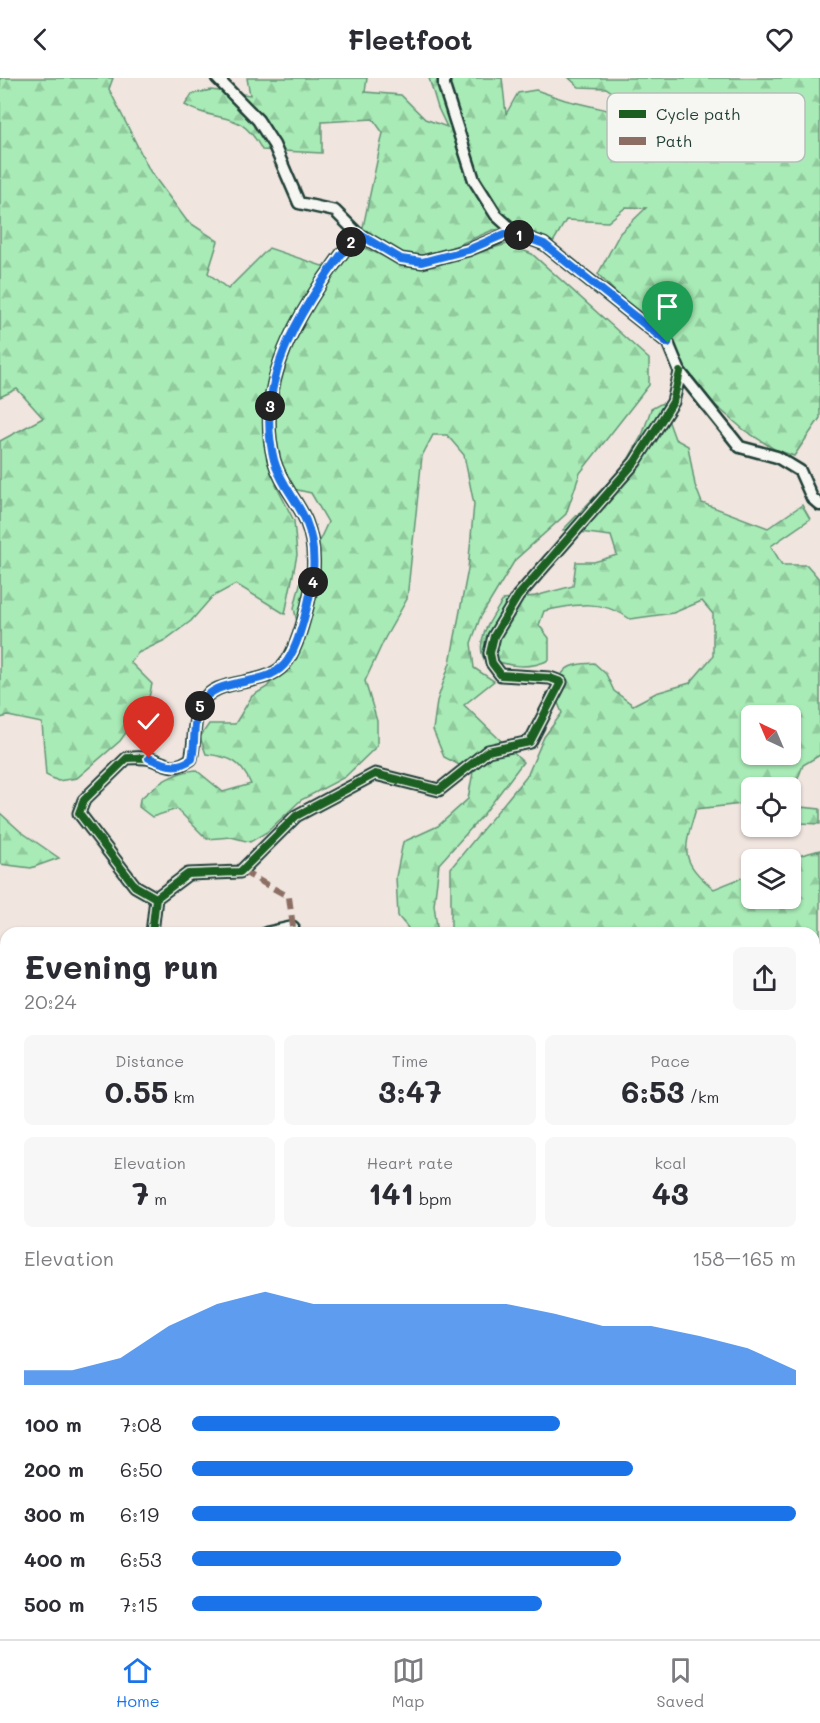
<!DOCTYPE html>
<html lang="en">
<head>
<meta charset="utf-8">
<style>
	body { margin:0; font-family:Mali,sans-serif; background:#f7f7f7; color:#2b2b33; height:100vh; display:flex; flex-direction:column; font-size:22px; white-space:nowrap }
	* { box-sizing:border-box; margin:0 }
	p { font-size:20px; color:#7c7c81 }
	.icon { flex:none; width:33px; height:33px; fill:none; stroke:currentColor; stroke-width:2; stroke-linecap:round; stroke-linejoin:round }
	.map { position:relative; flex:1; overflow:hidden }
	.sheet { position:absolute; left:0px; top:849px; width:820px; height:712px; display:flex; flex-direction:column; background:#fff; border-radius:18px 18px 0 0; box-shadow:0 2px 4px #0004 }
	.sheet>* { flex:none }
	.needle { width:39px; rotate:316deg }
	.controls { position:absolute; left:741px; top:627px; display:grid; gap:12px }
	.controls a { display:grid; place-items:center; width:60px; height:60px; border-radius:9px; background:#fff; box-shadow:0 2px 4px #0004; font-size:30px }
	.pin { position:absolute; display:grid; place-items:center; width:51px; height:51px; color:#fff; margin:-62px -26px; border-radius:50% 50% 50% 0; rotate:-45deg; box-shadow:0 0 6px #0007 }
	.pin .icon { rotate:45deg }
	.km { position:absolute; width:30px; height:30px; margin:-15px; border-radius:50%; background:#222; color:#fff; font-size:16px; line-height:30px; text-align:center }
	.round { display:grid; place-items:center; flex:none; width:63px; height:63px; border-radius:9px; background:#f7f7f7 }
	.head { display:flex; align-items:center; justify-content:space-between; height:102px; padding:0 24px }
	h1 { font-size:33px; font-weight:700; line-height:45px }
	.stats { display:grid; grid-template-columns:repeat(3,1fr); gap:9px; height:102px; padding:6px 24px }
	.stats div { display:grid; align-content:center; border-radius:9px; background:#f7f7f7; text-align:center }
	.stats b { font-size:30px; font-weight:700 }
	.stats small { font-size:16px; font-weight:400 }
	.stats p { font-size:16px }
	.chart { height:168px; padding:12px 24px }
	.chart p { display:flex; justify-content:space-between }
	.chart svg { width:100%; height:108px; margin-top:6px; fill:#1a73e8; opacity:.7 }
	ul { padding:0 24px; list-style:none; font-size:20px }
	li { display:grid; grid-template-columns:96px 72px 1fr; align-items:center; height:45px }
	li i { height:15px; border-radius:8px; background:#1a73e8 }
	header { display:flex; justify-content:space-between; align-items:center; height:78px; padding:0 24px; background:#fff; font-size:27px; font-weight:700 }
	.tab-bar { display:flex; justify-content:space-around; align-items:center; height:84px; border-top:2px solid #e1e1e2; background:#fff; font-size:16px; color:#7c7c81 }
	.tab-bar a { display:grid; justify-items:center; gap:3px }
	.tab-bar .current { color:#1a73e8 }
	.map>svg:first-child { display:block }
	.forest { fill:url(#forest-firs); stroke:#649475; stroke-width:1.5; fill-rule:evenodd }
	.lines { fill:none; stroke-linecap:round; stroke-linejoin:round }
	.river { stroke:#8dc9ed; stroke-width:22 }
	.building { fill:url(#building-hatch); stroke:#1f3d34; stroke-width:1.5 }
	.street-casing { stroke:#1f3d34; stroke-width:15 }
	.highway-casing { stroke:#1f3d34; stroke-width:24 }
	.street { stroke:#f6f6f2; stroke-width:10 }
	.highway { stroke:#f5e382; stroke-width:20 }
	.quiet { stroke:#8d6e63; stroke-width:6; stroke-dasharray:12 6; stroke-linecap:butt }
	.cycleway-casing { stroke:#f6f6f2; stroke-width:11 }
	.cycleway { stroke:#1b5e20; stroke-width:8 }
	.route-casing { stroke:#fff; stroke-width:12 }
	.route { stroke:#1a73e8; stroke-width:8 }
	.key { fill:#f6f6f2; stroke:#b6beb9; stroke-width:1.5 }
	.key-label { font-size:16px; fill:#1f3d34 }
</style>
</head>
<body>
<header><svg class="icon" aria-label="back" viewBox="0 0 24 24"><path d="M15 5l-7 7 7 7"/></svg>Fleetfoot<svg class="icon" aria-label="heart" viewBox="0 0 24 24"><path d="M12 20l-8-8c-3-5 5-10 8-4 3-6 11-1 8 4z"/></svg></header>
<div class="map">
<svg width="820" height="1561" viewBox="0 0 820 1561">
	<defs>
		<pattern id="forest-firs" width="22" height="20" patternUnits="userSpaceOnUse" patternTransform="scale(1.5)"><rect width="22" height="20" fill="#a8ebb6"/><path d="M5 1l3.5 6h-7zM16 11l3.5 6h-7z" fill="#90ca9d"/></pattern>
		<pattern id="building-hatch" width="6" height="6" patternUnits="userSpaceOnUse" patternTransform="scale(1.5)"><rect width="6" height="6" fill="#daa391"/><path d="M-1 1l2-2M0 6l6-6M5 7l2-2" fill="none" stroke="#b08677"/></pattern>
	</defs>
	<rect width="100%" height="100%" fill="#f0e5df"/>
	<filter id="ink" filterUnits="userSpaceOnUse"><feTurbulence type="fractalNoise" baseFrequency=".0167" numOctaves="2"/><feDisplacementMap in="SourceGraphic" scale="12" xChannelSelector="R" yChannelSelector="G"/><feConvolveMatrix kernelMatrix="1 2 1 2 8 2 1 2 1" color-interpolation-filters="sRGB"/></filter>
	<g filter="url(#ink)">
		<!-- forest -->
		<path class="forest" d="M0,0H113L109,11L150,93L187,143L218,163L208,195L228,211L269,170L322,188L365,170L392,182L423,190L507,166L532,176L649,281V307L580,395L566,436L515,482L480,540L471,565L474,590L494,603L464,627L523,684L483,737L439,786L434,827L438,855H412L398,838L396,799L403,764L438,748L468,721L473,694L444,679L433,652L437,623L450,585L468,491L474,426L464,377L447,357H433L422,378L407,521L385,560L365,603L377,643V668L345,699L301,722L267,754L250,764L231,759L207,761L177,731L152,739L139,729L140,721C157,706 173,694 196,692L223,714L251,706C240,682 230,679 206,676L200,659L209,646H235L252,618L267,609L280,592L300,558L294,530L301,502L328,444L311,415L276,407L294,443L297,477L285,536L236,506L212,519L191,543L165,562L138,575L130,584L152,606L148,624L120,663L77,700L58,703L46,697L42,645L8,638L0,640V363L43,340L17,311L0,319Z
			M247,0H367L365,14L401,17L425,41L447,49L438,30L429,0H502L506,36L518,15L536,12L565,22L624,36L622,21L606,10L579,9L569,0H820V340L794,378L774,371L744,352L714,326L672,273L598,196L620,155L646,130L626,129L608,144L566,142L552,166L525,150L493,152L437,176L409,181L362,154L383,55L373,41L322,44V75L262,72C240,29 219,47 185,27L192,16L211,12L250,17Z
			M662,325L675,361L688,368L695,407L702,425L768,450L802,427L810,441L771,468L782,487H807L820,502V677L803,687L797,703L801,729L820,731V746L800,745L791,741L790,710H752L751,725L696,731C684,771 678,782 714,811L751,796L752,820H790V782L787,781L820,772V958L815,948L814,855H451V790L528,696L544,659L562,635L554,615C564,588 565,587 594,585L606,596L614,613L633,627L656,615L690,605L713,578V536L702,523L673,535L630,541C602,521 576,526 544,533L539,547L549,560V582C526,593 506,587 483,579C476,559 493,539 503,522L535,518L573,508L576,484H594L617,477L611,458L563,452L625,387L643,355L651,331ZM752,638H790V676H752Z
			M0,735L20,753L59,780L31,790L0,786Z
			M820,1026V1198L814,1192V1027Z
			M48,1556H133L130,1561H45Z
			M234,1556H327L333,1561H234Z
			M587,1556H662V1561H642L633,1557L630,1561H578Z"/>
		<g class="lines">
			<!-- river -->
			<path class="river" d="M0,1192L6,1194
				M814,1281L820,1283"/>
		</g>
		<!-- building -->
		<path class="building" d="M814,1446L820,1464L814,1471Z
			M6,1465V1495L0,1492V1480Z
			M0,1501L6,1504L4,1508L6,1509L0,1522Z
			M815,1542L820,1543V1561H811L812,1556H814Z
			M493,1556H504L507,1561H484Z
			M535,1556H542L546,1561H526Z
			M775,1556H783L785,1561H768L767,1559Z"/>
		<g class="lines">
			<!-- street casing -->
			<g class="street-casing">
				<path id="street" d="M217,0L258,42L274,67L299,125L335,133L357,155L401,181L422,184L468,172L505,157L517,156
					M444,0V8L474,102L496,137L517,156L544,166L668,265L680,294L740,369L777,379L800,393L812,420L820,427
					M156,820L188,796L240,794L296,738L375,696L439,712L488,673L530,664L561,604L550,600L501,597L492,585L490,575L494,558L518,518L635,384L673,324L680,294
					M152,855L156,820L135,808L79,735L84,722L127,680C135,680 144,679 151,681C170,687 173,693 191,681C196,662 192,645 200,627C215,597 262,611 284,587C294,576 300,555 304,541C313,509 319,475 306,443C297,422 280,405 274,382C252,296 309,220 357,155
					M266,855L293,849
					M0,879L6,884
					M814,1173L820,1182
					M814,1335L820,1329
					M814,1527L820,1520
					M243,1556L245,1561
					M399,1556L403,1561
					M563,1561L572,1556
					M804,1561L805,1556"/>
			</g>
			<!-- highway casing -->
			<g class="highway-casing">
				<path id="highway" d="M0,1413L6,1408
					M814,1508L820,1513"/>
			</g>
			<!-- street -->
			<use href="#street" class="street"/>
			<!-- highway -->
			<use href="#highway" class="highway"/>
			<!-- quiet -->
			<path class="quiet" d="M242,793L289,819L293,849
				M0,1050L6,1051"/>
			<!-- cycleway casing -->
			<g class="cycleway-casing">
				<path id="cycleway" d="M156,820L188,796L240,794L296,738L375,696L439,712L488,673L530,664L561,604L550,600L501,597L492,585L490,575L494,558L518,518L635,384L673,324L680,294
					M152,855L156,820L135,808L79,735L84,722L127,680C135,680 144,679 151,681C170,687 173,693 191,681C196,662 192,645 200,627C215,597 262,611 284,587C294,576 300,555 304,541C313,509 319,475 306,443C297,422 280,405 274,382C252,296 309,220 357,155"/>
			</g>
			<!-- cycleway -->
			<use href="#cycleway" class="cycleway"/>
		</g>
	</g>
	<g class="lines" filter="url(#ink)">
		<!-- route casing -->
		<g class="route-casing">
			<path id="route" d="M149,680C166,687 176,692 192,681C196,662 192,645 200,627C215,597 262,611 284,587C294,576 300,555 304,541C313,509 319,475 306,443C297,422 280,405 274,382C252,296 309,220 357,155L401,181L422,184L468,172L505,156H517L544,166L668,265"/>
		</g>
		<!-- route -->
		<use href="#route" class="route"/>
	</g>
	<!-- legend -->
	<rect x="607" y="15" width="198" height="69" rx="9" class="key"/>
	<rect x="619" y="32" width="27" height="8" fill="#1b5e20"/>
	<rect x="619" y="59" width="27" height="8" fill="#8d6e63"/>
	<g class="key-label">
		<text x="656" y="42">Cycle path</text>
		<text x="656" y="69">Path</text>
	</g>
</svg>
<div class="controls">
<a><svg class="needle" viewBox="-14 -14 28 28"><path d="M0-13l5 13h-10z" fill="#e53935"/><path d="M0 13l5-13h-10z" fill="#7c7c81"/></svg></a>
<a><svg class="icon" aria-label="locate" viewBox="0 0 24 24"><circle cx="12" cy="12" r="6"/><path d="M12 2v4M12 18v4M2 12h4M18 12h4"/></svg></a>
<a><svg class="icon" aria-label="layers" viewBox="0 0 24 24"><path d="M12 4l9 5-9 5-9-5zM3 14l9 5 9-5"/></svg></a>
</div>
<div class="pin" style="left:668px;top:265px;background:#1e9e55"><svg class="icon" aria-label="arrive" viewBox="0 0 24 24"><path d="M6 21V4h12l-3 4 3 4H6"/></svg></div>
<div class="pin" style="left:149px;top:680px;background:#d93025"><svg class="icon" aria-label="check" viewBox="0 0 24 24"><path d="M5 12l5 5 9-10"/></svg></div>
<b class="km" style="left:519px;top:157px">1</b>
<b class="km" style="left:351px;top:164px">2</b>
<b class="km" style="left:270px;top:328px">3</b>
<b class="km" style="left:313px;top:504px">4</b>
<b class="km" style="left:200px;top:628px">5</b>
<section class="sheet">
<div class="head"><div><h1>Evening run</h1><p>20:24</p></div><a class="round"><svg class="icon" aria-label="share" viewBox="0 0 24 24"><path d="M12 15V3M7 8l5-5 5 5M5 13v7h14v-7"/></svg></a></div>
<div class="stats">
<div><p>Distance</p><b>0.55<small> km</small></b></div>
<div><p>Time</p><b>3:47</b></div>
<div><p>Pace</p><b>6:53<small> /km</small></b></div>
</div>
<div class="stats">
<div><p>Elevation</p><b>7<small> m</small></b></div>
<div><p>Heart rate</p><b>141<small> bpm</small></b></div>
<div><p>kcal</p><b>43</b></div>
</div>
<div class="chart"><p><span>Elevation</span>158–165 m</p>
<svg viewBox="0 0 160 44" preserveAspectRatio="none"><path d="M0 44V38L10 38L20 33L30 20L40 11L50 6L60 11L70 11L80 11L90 11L100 11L110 15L120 20L130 20L140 24L150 29L160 38V44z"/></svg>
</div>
<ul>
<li><b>100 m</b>7:08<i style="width:61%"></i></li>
<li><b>200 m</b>6:50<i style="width:73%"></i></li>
<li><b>300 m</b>6:19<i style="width:100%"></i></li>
<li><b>400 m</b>6:53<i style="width:71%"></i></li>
<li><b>500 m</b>7:15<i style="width:58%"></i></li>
</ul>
</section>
</div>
<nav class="tab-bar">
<a class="current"><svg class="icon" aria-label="home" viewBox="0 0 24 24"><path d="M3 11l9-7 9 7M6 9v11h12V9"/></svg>Home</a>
<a><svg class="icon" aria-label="map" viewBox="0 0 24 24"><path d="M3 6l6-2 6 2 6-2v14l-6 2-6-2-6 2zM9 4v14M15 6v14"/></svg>Map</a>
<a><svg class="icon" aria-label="saved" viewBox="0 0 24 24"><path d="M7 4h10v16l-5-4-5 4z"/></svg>Saved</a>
</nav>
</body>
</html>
